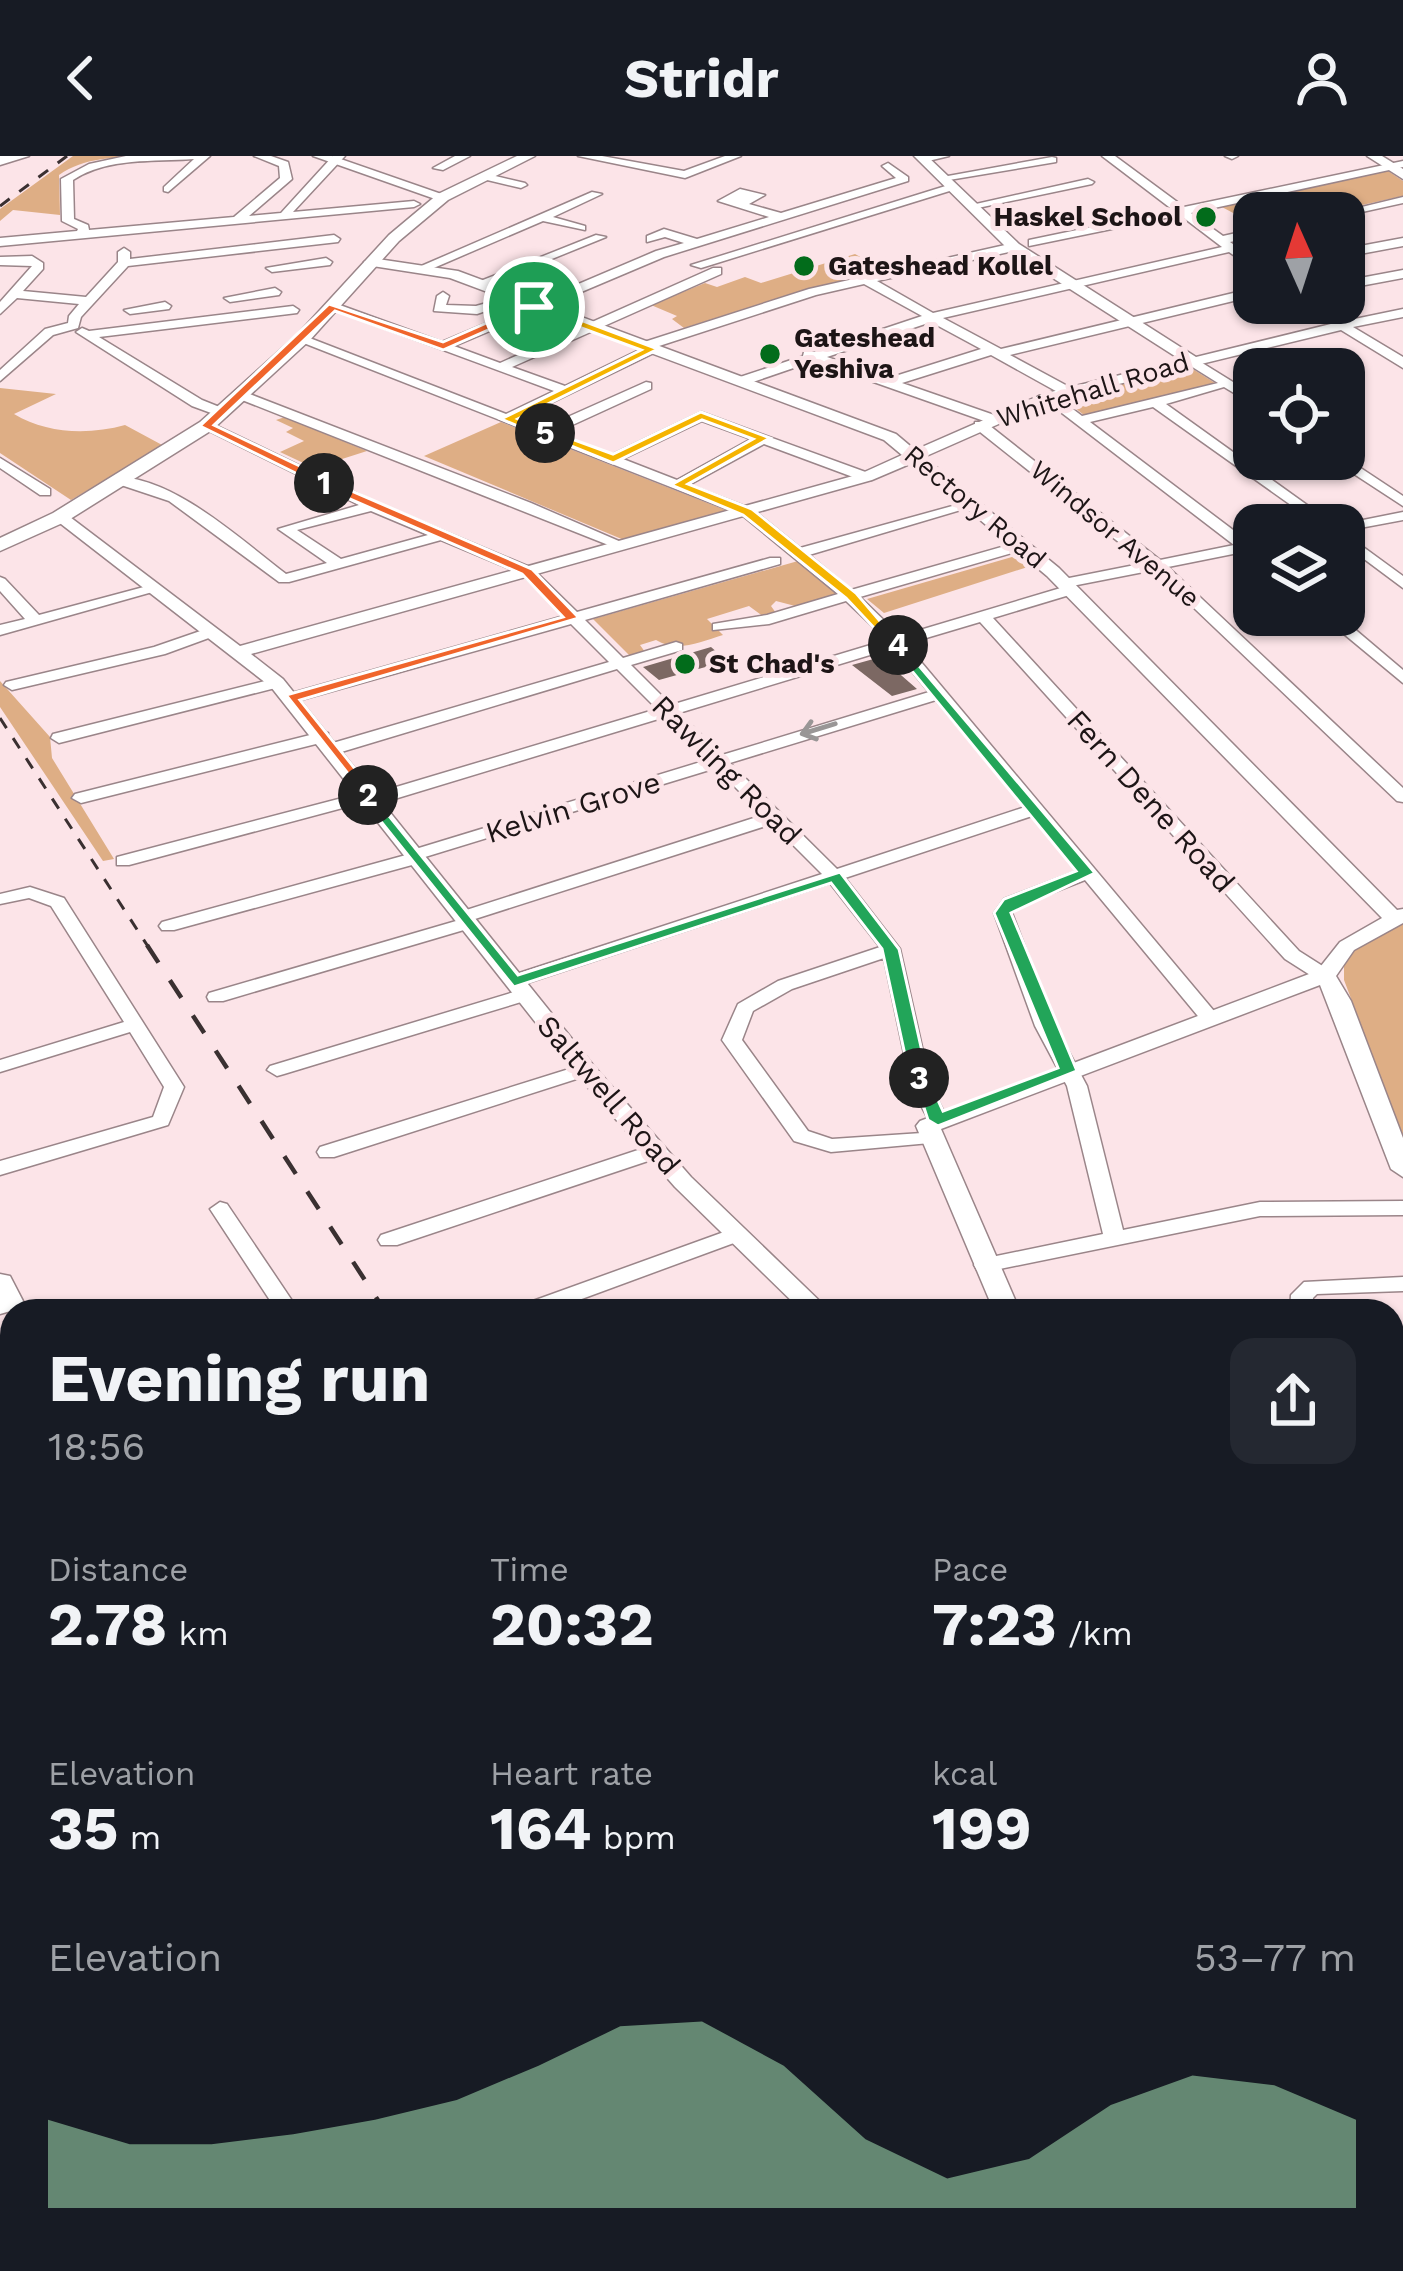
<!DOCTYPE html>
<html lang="en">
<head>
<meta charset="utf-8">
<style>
	body { margin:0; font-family:"Work Sans",sans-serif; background:#242831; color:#f1f3f6; height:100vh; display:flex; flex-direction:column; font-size:45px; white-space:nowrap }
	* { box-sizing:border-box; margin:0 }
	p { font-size:39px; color:#9ea1a6 }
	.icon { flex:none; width:66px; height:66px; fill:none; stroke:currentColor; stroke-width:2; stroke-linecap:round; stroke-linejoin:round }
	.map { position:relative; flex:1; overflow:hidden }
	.sheet { position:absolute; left:0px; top:1143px; width:1404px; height:972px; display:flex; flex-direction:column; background:#171b24; border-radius:36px 36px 0 0; box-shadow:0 3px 9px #0004 }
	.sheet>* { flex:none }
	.needle { width:78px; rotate:357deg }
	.controls { position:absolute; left:1233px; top:36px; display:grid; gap:24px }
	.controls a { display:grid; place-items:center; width:132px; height:132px; border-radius:24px; background:#171b24; box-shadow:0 3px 9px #0004; font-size:60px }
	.pin { position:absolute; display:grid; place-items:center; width:102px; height:102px; color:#fff; margin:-51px; border:6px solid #fff; border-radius:50%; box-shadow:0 3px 12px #0007 }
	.km { position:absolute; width:60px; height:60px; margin:-30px; border-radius:50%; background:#222; color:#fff; font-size:33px; line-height:60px; text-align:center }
	.round { display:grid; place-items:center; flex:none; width:126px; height:126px; border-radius:24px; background:#242831 }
	.overview { display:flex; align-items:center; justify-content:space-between; height:204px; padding:0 48px }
	h1 { font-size:66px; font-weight:700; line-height:90px }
	.figures { display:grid; grid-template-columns:repeat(3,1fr); gap:18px; height:204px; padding:12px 48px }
	.figures div { display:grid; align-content:center }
	.figures b { font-size:60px; font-weight:700 }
	.figures small { font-size:33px; font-weight:400 }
	.figures p { font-size:33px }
	.chart { height:336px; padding:24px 48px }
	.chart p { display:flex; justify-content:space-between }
	.chart svg { width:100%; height:216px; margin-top:12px; fill:#85b693; opacity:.7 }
	header { display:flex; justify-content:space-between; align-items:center; height:156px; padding:0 48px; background:#171b24; font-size:54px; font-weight:700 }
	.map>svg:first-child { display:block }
	.green { fill:#deae85 }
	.building { fill:#7c6863 }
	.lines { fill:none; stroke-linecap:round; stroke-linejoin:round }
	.minor-casing { stroke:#9a8589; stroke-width:3 }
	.tertiary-casing { stroke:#9a8589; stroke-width:3 }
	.secondary-casing { stroke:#9a8589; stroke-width:3 }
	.trunk-casing { stroke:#9a8589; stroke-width:3 }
	.minor { fill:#fff; fill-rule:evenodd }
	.tertiary { fill:#fff; fill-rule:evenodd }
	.secondary { fill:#fff; fill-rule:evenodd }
	.trunk { fill:#fff; fill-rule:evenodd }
	.rail-far2 { stroke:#3a3031; stroke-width:3; stroke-dasharray:12 12; stroke-linecap:butt }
	.rail-far1 { stroke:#3a3031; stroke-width:4.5; stroke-dasharray:21 21; stroke-linecap:butt }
	.rail { stroke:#3a3031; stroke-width:6; stroke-dasharray:27 27; stroke-linecap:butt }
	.oneway { stroke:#999696 }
	.split-1 { fill:#f0652b; stroke:#fff; stroke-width:3 }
	.split-2 { fill:#f0652b; stroke:#fff; stroke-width:3 }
	.split-3 { fill:#22a559; stroke:#fff; stroke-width:3 }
	.split-4 { fill:#22a559; stroke:#fff; stroke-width:3 }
	.split-5 { fill:#f5b400; stroke:#fff; stroke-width:3 }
	.split-6 { fill:#f5b400; stroke:#fff; stroke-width:3 }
	.poi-dot { fill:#026c1b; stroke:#fce4e8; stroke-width:4.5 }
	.labels { text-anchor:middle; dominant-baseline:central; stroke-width:10; stroke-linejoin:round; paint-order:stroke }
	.far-poi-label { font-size:27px; font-weight:bold; fill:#1d1516; stroke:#fce4e8; text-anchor:start }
	.far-street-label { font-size:27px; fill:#1d1516; stroke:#fce4e8 }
	.street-label { font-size:30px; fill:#1d1516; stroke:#fce4e8 }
</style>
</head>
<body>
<header><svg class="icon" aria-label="back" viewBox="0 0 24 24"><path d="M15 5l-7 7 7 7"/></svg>Stridr<svg class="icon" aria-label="person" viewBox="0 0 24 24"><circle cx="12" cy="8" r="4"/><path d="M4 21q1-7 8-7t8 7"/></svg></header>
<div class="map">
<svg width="1403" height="2115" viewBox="0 0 1403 2115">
	<rect width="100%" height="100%" fill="#fce4e8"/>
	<!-- green -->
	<path class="green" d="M73,0H144C113,2 85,1 59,19L60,59L13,54L0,65V53Z
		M1388,15L1403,25V40L1326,57H1254V68L1220,50Z
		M855,98L886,115L805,134L684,172L672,163L677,160L651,149L705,127L717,131L745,121L761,127Z
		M1188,210L1215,227L1084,259L1062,242Z
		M0,232L56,238L14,258C47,278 89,279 125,269L164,290L71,344L0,297Z
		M285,261L367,295L314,312L280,296L304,285L286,276L293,272L276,264Z
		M501,266L728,355L624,384L424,300Z
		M1022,398L1034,409L884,457L867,443Z
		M798,405L839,439L799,451L776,445L771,450L776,457L764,461L749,450L707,463L723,479C700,486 677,497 656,484L640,489L645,496L631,501L593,463Z
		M0,525L50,581L52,602L114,703L103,705L0,551Z
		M1403,767V980L1344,824V806L1359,789Z
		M12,1336V1511L0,1498V1341Z
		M1392,1405L1403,1409V2115H850L847,2103H1392Z
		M528,2103H734L738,2115H535Z"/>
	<!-- building -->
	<path class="building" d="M711,491L727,505L659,524L643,511Z
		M877,502L886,506L917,533L892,540L852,509Z"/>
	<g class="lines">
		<!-- minor casing -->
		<g class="minor-casing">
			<path id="minor" d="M126,0H210L168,36L164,35V31L194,3C154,6 108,1 73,24L74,63L88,69L89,74L234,61L280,22L279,10L254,0H271L288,6L292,23L249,60L281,57L333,0H345L293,56L414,45L420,48L414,51L0,90V82L77,75L78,73L62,65L61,23L89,8Z
				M455,0H470L443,14L433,12Z
				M578,0H602L684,15L725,0H741L685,22Z
				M923,0H949L924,6L918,3Z
				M1102,0H1115L1184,51L1403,5V11L1191,57L1223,80L1254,73V81L1230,86L1254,103V113L1229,96L943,162L1001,193L1254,132V140L1010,199L1073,233V239H1063L991,199L902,227L997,260V266H987L814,205L747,228H737V222L803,200L804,196H814L922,160L864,128L816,139L656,191V196L518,263L543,272L646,226L651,227V233L555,277L611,299L701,256L871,318V324H861L764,288L689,329L752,353L800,392L974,344L981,348L809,399L851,434L1019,386H1029V392L860,441L900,480L1064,431L1056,427L1059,424L1145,407L975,272V266H985L1160,404L1234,389L1041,241L1053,238L1082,260L1218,227L1186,207V201L1191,200L1254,239V249L1224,231L1166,248L1335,369H1319L1153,251L1090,266L1249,386H1254V401L1243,396L1168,411L1403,632V646L1397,645L1154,414L1072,430L1079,434L1076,437L993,462L1299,795L1332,816L1334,820L1332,824H1318L1285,803L980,466L906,488L1219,861L1216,865H1202L1085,724L1016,751L1012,757L1055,870L1087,930L1123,1074L1260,1046L1403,1045V1059L1260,1060L985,1116L977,1114L974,1109L977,1104L1103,1078L1067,930L1035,870L994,757L1004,743L1077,715L1032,660L845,722L900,793L931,931L948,964L945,968H931L911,931L884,802L792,833L753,855L742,884L808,975L832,983L937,976L940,981L937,986L930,987L831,996L794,985L722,884L738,848L778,825L880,791L830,727L521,829H507L505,825L507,821L822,718L772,668L475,763L477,767L474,771L223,845H209L207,841L209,837L456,765L457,757L763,659L716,612L425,701L423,706L174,774H162L159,770L162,766L406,699L409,695L707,604L665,561L378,648L365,646L129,709H117V701L369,635L376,637L657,553L617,513L338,597H326V589L609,506L571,468L297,545H285V539L564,460L522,418L441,384L289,426H279L169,345L115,327V321C173,320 241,384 286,418L327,407L278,373L359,349L199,270L211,267L377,347L532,412L577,456L770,402H780V408L585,464L623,502L676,486L682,488V494L631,509L671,549L887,484L846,445L769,468L713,474V468L767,459L838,438L742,359L296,184L307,181L506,258L554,235L327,151L337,148L442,186L656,95L684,87L665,81L647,86V80L664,73L697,83L769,61L718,45L740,33L765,39L749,48L781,57L896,22L882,10L888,7L908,21V25L664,101L454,190L500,207L713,112H721V118L512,211L565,230L639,194L638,188L809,133L1014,87L1018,88V94L877,125L933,157L1222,91L1180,59L1029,90V84L1173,54ZM931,166L981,193L889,222L827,201ZM702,265L751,283L677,324L623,303ZM371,355L428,379L341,403L297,374ZM893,492L929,536L722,599L679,557ZM936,544L1025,651L837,713L730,607Z
				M1225,0H1238L1232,3Z
				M1052,1L1056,2V6L943,25L937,22Z
				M487,18L525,27L527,29L521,32L483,23V19Z
				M1088,23L1094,26L1092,28L973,53L967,50Z
				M952,28L956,29V33L701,112L691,109Z
				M592,36L602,38L553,61L585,70V74L543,65L429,114L419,111Z
				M1403,41V47L1344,60V57H1337Z
				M334,79L340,83L338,86L128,110L81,161L78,172L53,179L0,225V214L45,173L68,167L69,160L79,148L17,142L0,158V146L32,110L0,109V101L32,100L43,107V113L23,135L86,141L118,106V96L124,92L130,96V103Z
				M596,79L606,81L483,131L473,128Z
				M1403,82V90L1344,101V93Z
				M326,102L332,106L330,109L272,116L266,112Z
				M1403,114V122L1344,133V125Z
				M275,132L281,136L279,139L230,146L224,142Z
				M443,136L449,140L446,149L476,150L515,139L521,143L477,158L434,155L437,140Z
				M165,146L171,150L169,153L130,158L124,154Z
				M1304,147H1318L1345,165L1403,153V161L1343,173Z
				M293,150L299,154L297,157L99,181L202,244L227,254V260L222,261L192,250L76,176L82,172L89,175Z
				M242,235L531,347L628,389L616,392L237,242V236Z
				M1344,301L1403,340V350L1331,303Z
				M0,302L50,333V339H40L0,312Z
				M1403,356V364L1344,375V369H1338Z
				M1344,377L1403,420V432L1344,388Z
				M0,421L5,423L39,459L155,428L163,433L0,479V469L25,463L0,435Z
				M1321,459H1338L1403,514V527Z
				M212,471L220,476L217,479L165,498L12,534L4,529L6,526L154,491Z
				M277,522L283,524V530L59,587L51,582L53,578Z
				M322,576L328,577V585L81,647L72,642L75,638Z
				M30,731L64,742L184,931L168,969L0,1019V1005L153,961L164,931L130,876L0,916V904L124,866L51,750L29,742L0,748V738Z
				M524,833L533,839L531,843L284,918L277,920L267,914L270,910Z
				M585,908L595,914L592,918L334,1001H320L317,996L320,991Z
				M656,988L663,990L666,995L663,1000L397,1089H381L378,1084L381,1079Z
				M220,1046L227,1048L299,1155H277L210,1053Z
				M735,1072L746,1079L742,1084L549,1155H516L519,1150Z
				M0,1118L10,1120L24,1147L21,1152L0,1158Z
				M1403,1121V1135L1317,1138L1313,1142L1312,1155H1290L1291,1139L1304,1126Z
				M12,1316V1335L0,1339V1320Z"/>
		</g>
		<!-- tertiary casing -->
		<g class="tertiary-casing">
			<path id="tertiary" d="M313,0H332L450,41L438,44Z
				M914,0H927L1019,88L1196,201L1343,165L1403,201V212L1341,174L1053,244L924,301L1059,412L1397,754L1403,753V767L1354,794L1336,820L1351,845L1403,982V1021L1391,1013L1320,829L941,973L1020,1155H994L916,970L920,965L1317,815L1340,786L1382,762L1047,420L912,307L872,324L251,498L283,523L593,909L691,1021L830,1155H802L675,1031L577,919L271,531L52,361L66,358L240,490L860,318L902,299L884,284L450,122L366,109L364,106L371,102L458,115L896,278L915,294L1043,238L1181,204L1009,94Z
				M1367,0H1382L1403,13V23Z
				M1392,1374L1403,1377V1397L1392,1394Z"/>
		</g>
		<!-- secondary casing -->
		<g class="secondary-casing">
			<path id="secondary" d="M517,0H535L448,44L399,85L310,184L212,274L67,365L0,395V382L53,357L200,266L298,178L389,79L438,38Z"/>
		</g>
		<!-- trunk casing -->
		<g class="trunk-casing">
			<path id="trunk" d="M0,0H29L0,9Z"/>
		</g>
		<!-- minor -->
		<use href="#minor" class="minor"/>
		<!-- tertiary -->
		<use href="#tertiary" class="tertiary"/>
		<!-- secondary -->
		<use href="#secondary" class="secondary"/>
		<!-- trunk -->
		<use href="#trunk" class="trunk"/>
		<!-- rail-far2 -->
		<path class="rail-far2" d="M0,50L67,0
			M0,562L149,792"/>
		<!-- rail-far1 -->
		<path class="rail-far1" d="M147,789L385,1155"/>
		<!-- rail -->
		<path class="rail" d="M0,1527L12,1540
			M490,2103L498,2115
			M787,2103L790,2115"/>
	</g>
	<!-- one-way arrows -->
	<defs><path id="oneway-shaft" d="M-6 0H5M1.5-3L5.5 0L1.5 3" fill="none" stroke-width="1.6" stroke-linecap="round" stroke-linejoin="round" transform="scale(3)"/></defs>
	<use class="oneway" href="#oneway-shaft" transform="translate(818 573) rotate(163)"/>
	<!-- split-1 -->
	<path class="split-1" d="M329,148L443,186L530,148L540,151L443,194L335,155L214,269L329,324L324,331L200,270Z"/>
	<!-- split-2 -->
	<path class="split-2" d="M324,323L532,413L579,462L300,544L376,639L368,643L286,539L563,461L522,418L320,330Z"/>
	<!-- split-3 -->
	<path class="split-3" d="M368,634L518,819L840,716L899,793L928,922L919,928L910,922L882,793L831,727L514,831L362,642Z"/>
	<!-- split-4 -->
	<path class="split-4" d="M898,485L1095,717L1011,757L1077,915L938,970L928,964L913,918H926L943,955L1058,912L994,757L1004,743L1076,715L893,492Z"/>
	<!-- split-5 -->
	<path class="split-5" d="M701,256L770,282L688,328L752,353L856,437L903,492H893L846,442L743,359L671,329L753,283L702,264L613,307L539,277L550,275L613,298Z"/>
	<!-- split-6 -->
	<path class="split-6" d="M530,148H538L658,193L518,263L551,277L541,280L501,263L641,194L530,153Z"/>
	<!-- markers -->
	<g class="poi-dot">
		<circle cx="1206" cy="61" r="12"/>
		<circle cx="804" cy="110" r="12"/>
		<circle cx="770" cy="198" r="12"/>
		<circle cx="685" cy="508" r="12"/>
	</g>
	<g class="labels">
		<!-- far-poi labels -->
		<g class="far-poi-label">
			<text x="1182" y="61" text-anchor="end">Haskel School</text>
			<text x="828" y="110">Gateshead Kollel</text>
			<text x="794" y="182">Gateshead<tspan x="794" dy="31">Yeshiva</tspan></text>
			<text x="709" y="508">St Chad's</text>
		</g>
		<!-- far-street labels -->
		<g class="far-street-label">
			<text transform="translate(1093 234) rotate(-17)">Whitehall Road</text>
			<text transform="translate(975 351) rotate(40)">Rectory Road</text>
			<text transform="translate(1115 378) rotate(40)">Windsor Avenue</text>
		</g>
		<!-- street labels -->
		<g class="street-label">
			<text transform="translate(727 614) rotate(45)">Rawling Road</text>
			<text transform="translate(1151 645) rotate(48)">Fern Dene Road</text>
			<text transform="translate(573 651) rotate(-17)">Kelvin Grove</text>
			<text transform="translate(609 939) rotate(49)">Saltwell Road</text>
		</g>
	</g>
</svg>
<div class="controls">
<a><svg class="needle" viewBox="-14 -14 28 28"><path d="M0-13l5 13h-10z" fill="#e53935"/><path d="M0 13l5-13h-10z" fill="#9ea1a6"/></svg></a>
<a><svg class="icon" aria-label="locate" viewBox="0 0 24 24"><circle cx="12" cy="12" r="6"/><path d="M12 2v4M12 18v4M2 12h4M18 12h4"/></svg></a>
<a><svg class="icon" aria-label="layers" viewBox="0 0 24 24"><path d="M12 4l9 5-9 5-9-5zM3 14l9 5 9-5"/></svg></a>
</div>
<div class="pin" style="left:534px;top:151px;background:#1e9e55"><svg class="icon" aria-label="arrive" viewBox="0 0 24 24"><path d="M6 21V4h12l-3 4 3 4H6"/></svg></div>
<b class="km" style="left:324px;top:327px">1</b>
<b class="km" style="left:368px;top:639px">2</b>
<b class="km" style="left:919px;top:922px">3</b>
<b class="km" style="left:898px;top:489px">4</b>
<b class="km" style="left:545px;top:277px">5</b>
<section class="sheet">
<div class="overview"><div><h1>Evening run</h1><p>18:56</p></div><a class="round"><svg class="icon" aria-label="share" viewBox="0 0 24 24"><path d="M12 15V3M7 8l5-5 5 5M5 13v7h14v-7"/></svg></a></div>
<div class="figures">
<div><p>Distance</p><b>2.78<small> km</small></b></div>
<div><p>Time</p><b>20:32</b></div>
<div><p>Pace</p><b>7:23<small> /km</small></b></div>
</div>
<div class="figures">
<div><p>Elevation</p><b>35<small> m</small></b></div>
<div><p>Heart rate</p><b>164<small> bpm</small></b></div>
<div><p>kcal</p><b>199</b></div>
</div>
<div class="chart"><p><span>Elevation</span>53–77 m</p>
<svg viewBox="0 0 160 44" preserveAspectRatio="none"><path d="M0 44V26L10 31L20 31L30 29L40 26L50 22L60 15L70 7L80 6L90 15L100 30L110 38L120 34L130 23L140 17L150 19L160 26V44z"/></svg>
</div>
</section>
</div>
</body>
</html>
